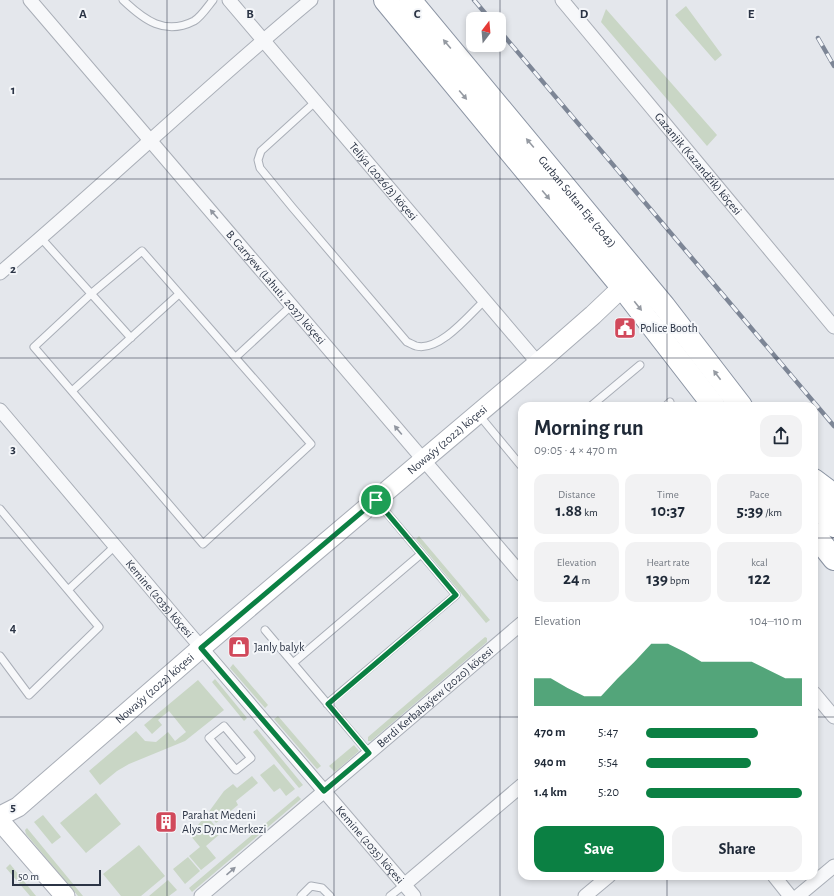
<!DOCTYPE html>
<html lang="en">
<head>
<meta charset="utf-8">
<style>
	body { margin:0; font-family:"Alegreya Sans",sans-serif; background:#f2f2f3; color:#1f2937; height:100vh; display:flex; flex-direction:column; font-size:15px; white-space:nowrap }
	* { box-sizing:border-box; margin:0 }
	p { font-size:13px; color:#747a83 }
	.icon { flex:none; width:22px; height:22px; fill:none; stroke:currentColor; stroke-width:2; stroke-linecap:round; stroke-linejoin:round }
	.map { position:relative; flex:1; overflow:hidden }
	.panel { position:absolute; left:518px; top:402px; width:300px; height:478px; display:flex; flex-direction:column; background:#fff; border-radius:12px; box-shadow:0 2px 6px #0003 }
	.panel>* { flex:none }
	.needle { width:26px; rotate:16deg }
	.buttons { position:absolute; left:466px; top:12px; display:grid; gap:8px }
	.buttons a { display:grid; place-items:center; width:40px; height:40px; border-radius:8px; background:#fff; box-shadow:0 2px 6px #0003; font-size:20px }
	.scale { position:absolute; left:12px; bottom:10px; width:89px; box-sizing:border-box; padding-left:4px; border:2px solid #2b3445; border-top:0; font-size:11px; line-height:14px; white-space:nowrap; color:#2b3445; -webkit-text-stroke:3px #f4f6f9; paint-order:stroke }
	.pin { position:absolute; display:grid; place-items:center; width:34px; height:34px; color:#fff; margin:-17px; border:2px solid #fff; border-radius:50%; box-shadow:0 1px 4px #0007 }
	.round { display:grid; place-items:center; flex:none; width:42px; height:42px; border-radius:12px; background:#f2f2f3 }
	.head { display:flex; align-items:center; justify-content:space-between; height:68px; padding:0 16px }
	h1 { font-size:22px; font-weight:600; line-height:30px }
	.metrics { display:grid; grid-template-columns:repeat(3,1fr); gap:6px; height:68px; padding:4px 16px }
	.metrics div { display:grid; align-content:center; border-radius:10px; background:#f2f2f3; text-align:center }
	.metrics b { font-size:17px; font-weight:600 }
	.metrics small { font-size:11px; font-weight:400 }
	.metrics p { font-size:11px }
	.chart { height:112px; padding:8px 16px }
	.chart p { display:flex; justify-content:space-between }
	.chart svg { width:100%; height:72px; margin-top:4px; fill:#0b8043; opacity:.7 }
	.cta { display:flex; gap:8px; margin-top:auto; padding:8px 16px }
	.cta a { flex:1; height:46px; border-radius:12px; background:#0b8043; color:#fff; font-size:16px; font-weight:600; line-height:46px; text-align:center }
	.cta a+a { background:#f2f2f3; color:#1f2937 }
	ul { padding:0 16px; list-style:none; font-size:13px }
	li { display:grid; grid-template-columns:64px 48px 1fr; align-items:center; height:30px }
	li i { height:10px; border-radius:5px; background:#0b8043 }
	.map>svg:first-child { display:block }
	.green { fill:#c9d6c5 }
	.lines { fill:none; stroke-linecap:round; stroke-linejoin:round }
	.lane-casing { stroke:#a9aeb7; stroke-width:9 }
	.street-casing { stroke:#a9aeb7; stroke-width:15 }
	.secondary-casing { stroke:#a9aeb7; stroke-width:21 }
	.highway-casing { stroke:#8b94a3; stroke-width:24 }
	.lane { stroke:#f7f8fa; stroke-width:7 }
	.street { stroke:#f7f8fa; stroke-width:13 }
	.secondary { stroke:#fff; stroke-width:19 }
	.highway { stroke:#fff; stroke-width:22 }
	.rail-casing { stroke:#7d8696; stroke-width:4.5 }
	.rail { stroke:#f4f6f9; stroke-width:3; stroke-dasharray:9; stroke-linecap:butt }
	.oneway { fill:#959aa2 }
	.oneway2 { fill:#9196a0 }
	.route-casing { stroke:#fff; stroke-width:8 }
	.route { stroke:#0b8043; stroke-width:5 }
	.grid { fill:none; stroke:#2b3445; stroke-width:1; stroke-opacity:0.55 }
	.labels { text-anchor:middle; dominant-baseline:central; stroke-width:4; stroke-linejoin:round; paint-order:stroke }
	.street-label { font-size:12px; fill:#2b3445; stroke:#f4f6f9 }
	.poi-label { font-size:12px; fill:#2b3445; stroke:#f4f6f9; text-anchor:start }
	.grid-label { font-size:13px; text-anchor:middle; font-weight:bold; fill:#2b3445; stroke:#f4f6f9; stroke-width:4; stroke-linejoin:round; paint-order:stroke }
</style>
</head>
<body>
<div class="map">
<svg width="834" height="896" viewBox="0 0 834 896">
	<rect width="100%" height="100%" fill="#e4e7ec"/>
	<!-- green -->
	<path class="green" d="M686,6L722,55L715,61L675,15Z
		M606,9L717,135L707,146L601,22Z
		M419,536L490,620L486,623L416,539Z
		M485,637L487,638V642L371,741H368V737Z
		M233,664L268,705L265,708L230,668Z
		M215,679L247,718L244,721L212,682Z
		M198,680L224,710L185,741L129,764L117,771L100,785L89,771L136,731L145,741L156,742L168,732L175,741L186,732L169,711L158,720L162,725L152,734L144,725Z
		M278,716L321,766L317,769L274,719Z
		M257,729L303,785L299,788L253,732Z
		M354,745L359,751L335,772L329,766Z
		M274,764L295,789L286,796L280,788L274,792L260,775Z
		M252,776L258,783L236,801L238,805L216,823L208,813L224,791L233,784L237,788Z
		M96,793L121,824L86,853L60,823Z
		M298,796L301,799L192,892L189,888Z
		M43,815L61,837L52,844L34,822Z
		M206,815L221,833L206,846L216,858L201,870L189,856L200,847L190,835Z
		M27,828L83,896H78L26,834L25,830Z
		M139,845L165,876L141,896H121L103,874Z
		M188,857L200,871L185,884L173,869Z
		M10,864L36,896H30L6,868Z
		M168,880L177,890L169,896H149Z"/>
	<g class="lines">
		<!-- lane casing -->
		<g class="lane-casing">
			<path id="lane" d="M123,0C144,20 165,36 194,21C201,17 208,6 213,0
				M315,102L261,151L258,160L260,168L292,207L407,342C410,343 413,345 416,346C440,352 470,314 486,299
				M41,238L131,338
				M142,251L311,444L203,544L34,347L92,293Z
				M236,357L292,305
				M72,391L179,294
				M591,406L640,365
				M666,406L670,402
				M479,415L522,467
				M0,509L99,627L29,695L0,656
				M68,590L115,546
				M265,630L369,753
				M293,663L421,554
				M327,704L456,595L376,500
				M224,726L251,758L236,770L209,738Z
				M301,896L311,886L322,888L330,896
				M390,896L404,885"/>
		</g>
		<!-- street casing -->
		<g class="street-casing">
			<g id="street">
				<path id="s1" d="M30,0L522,575"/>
				<path id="s2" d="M229,0L538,363"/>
				<path id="s3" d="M562,0L834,327"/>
				<path d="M0,273C105,184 205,88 311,0"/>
				<path id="s4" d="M0,410L181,624L414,896"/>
				<path d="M814,693L834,717"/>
				<path d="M774,876L790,896"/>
				<path d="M404,885L522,785"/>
				<path id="s5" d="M201,896L522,623"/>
				<path d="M585,896L609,876"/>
				<path d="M798,896L834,866"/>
			</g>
		</g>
		<!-- secondary casing -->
		<g class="secondary-casing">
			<g id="secondary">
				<path id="s6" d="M0,816L18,807L201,648L538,363L593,315L633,277"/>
				<path d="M0,821L65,896"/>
			</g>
		</g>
		<!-- highway casing -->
		<g class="highway-casing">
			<g id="highway">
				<path d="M385,0L622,287L714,406"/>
				<path id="s7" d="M410,0L664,306L741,406"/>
				<path d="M814,480L826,489L834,498"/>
				<path d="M814,501L834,526"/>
				<path d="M814,534L834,559"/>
			</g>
		</g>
		<!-- lane -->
		<use href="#lane" class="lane"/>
		<!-- street -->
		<use href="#street" class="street"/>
		<!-- secondary -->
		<use href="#secondary" class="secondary"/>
		<!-- highway -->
		<use href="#highway" class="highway"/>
		<!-- rail casing -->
		<g class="rail-casing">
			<path id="rail" d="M474,0L490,19
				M499,30L834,426
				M818,38L834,66"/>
		</g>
		<!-- rail -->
		<use href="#rail" class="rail"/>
	</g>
	<!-- one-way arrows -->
	<defs><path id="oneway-solid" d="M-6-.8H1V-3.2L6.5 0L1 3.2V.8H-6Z"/></defs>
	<g class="oneway">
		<use href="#oneway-solid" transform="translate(447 44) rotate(-130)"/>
		<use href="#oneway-solid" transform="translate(463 95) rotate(50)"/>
		<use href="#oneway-solid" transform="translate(530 143) rotate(-130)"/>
		<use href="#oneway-solid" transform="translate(546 195) rotate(50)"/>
		<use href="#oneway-solid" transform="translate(638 306) rotate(51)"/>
		<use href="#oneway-solid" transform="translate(717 375) rotate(-127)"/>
	</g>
	<g class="oneway2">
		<use href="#oneway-solid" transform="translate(214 214) rotate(-131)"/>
		<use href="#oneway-solid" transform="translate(398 430) rotate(-130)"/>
		<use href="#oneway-solid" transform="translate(231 871) rotate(-41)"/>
	</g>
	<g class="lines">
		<!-- route casing -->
		<g class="route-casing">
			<path id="route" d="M376,500L456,595L328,704L369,753L324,791L201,648Z"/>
		</g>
		<!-- route -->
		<use href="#route" class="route"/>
	</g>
	<!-- grid -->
	<path class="grid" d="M167,0V896M334,0V896M500,0V896M667,0V406M0,179H834M0,358H834M0,538H522M814,538H834M0,717H522M814,717H834M667,876V896"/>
	<!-- icons -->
	<defs>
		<g id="civic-square" transform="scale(1.15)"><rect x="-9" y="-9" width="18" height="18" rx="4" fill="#d1495b" stroke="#f4f6f9"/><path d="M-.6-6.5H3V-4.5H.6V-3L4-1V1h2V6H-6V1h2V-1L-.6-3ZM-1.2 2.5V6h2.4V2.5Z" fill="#fff"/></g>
		<g id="shop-square" transform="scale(1.15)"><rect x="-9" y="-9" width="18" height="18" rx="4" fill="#d1495b" stroke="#f4f6f9"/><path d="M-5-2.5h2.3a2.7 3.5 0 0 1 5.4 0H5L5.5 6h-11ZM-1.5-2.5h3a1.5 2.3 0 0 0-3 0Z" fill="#fff"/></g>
		<g id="building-square" transform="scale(1.15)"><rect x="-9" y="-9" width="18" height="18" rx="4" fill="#d1495b" stroke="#f4f6f9"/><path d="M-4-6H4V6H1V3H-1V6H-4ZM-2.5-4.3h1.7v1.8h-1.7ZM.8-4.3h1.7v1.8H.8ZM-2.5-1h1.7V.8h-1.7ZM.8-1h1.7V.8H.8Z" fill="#fff"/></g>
	</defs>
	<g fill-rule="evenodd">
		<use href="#civic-square" x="625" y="328"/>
		<use href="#shop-square" x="239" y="647"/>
		<use href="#building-square" x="166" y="822"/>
	</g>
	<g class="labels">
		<!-- street labels -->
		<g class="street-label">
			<text stroke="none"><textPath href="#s3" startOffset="213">Gazanjik (Kazandžik) köçesi</textPath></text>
			<text stroke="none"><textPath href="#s2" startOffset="238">Teliýa (2026/3) köçesi</textPath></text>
			<text stroke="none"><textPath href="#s7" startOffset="262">Gurban Soltan Eje (2043)</textPath></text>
			<text stroke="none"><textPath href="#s1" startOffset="378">B. Garrýew (Lahuti, 2037) köçesi</textPath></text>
			<text stroke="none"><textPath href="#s6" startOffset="585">Nowaýy (2022) köçesi</textPath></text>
			<text stroke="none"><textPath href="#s4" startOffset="247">Kemine (2035) köçesi</textPath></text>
			<text stroke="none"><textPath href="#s6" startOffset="201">Nowaýy (2022) köçesi</textPath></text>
			<text stroke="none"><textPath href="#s5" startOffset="307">Berdi Kerbabaýew (2020) köçesi</textPath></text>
			<text stroke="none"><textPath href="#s4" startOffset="571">Kemine (2035) köçesi</textPath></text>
		</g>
		<!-- poi labels -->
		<g class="poi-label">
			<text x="640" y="328">Police Booth</text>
			<text x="254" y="647">Janly balyk</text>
			<text x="182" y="815">Parahat Medeni<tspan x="182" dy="14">Alys Dync Merkezi</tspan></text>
		</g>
	</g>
	<g class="grid-label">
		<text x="83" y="18">A</text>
		<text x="250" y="18">B</text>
		<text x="417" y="18">C</text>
		<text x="584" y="18">D</text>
		<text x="751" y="18">E</text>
		<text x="13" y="94">1</text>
		<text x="13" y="273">2</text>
		<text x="13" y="453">3</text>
		<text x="13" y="632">4</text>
		<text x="13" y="811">5</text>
	</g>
</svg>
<div class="buttons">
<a><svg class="needle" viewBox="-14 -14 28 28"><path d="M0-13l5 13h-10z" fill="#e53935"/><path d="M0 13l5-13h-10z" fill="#747a83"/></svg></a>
</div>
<div class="scale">50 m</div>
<div class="pin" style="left:376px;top:500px;background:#1e9e55"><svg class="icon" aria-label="arrive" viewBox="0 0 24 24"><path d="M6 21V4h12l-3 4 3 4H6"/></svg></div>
<section class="panel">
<div class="head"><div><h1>Morning run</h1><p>09:05 · 4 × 470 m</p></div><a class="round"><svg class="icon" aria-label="share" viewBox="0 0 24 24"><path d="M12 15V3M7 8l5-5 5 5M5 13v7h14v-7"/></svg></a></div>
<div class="metrics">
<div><p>Distance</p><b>1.88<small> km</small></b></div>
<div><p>Time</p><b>10:37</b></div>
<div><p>Pace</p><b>5:39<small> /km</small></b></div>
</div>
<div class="metrics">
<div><p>Elevation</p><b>24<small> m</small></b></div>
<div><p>Heart rate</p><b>139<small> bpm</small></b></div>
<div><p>kcal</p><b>122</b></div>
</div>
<div class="chart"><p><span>Elevation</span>104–110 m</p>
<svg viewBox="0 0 160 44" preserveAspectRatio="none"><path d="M0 44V27L10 27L20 33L30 38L40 38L50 27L60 17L70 6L80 6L90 11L100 17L110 17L120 17L130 17L140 22L150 27L160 27V44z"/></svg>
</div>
<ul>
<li><b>470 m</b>5:47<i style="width:72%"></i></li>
<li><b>940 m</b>5:54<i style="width:67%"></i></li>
<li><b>1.4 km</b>5:20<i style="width:100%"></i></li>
</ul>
<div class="cta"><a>Save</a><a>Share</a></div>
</section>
</div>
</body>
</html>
